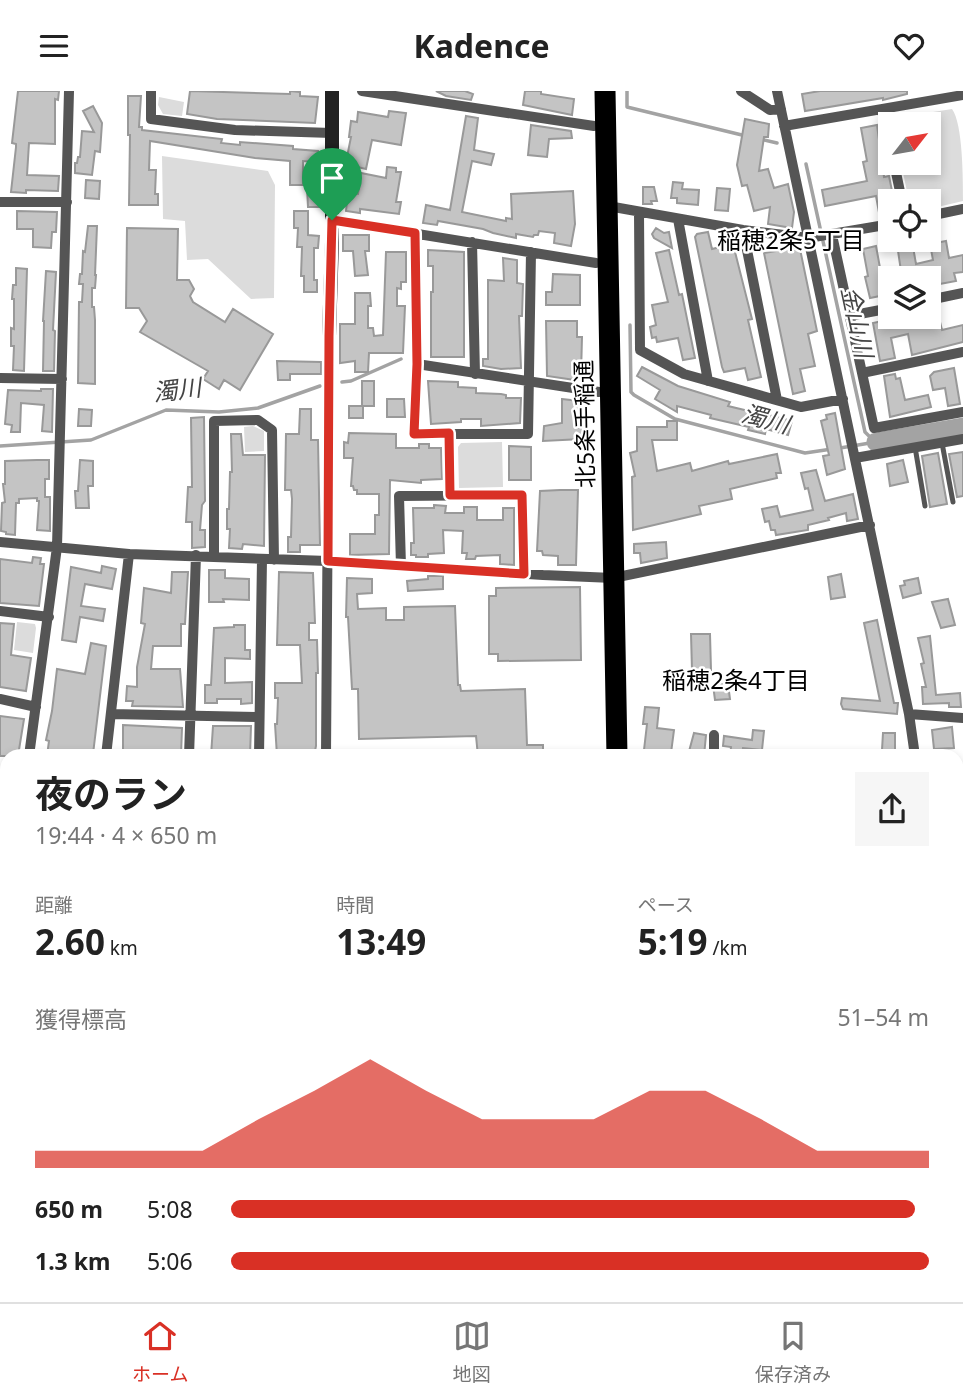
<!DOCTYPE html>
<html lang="ja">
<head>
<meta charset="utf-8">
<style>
	body { margin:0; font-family:"Noto Sans","Noto Sans JP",sans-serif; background:#f6f6f6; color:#222; height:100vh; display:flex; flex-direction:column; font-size:26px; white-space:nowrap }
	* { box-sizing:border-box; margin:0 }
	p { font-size:23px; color:#767676 }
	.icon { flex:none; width:38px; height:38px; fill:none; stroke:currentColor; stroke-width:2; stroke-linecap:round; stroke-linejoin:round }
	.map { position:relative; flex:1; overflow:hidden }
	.panel { position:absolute; left:0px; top:658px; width:964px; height:553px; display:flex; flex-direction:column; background:#fff; border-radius:21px 21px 0 0; box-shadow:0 4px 10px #0003 }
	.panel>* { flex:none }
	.needle { width:46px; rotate:59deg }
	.buttons { position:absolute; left:878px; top:21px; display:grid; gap:14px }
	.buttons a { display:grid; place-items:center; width:63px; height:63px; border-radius:0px; background:#fff; box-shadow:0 4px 10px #0003; font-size:35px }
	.pin { position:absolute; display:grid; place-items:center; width:60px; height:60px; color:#fff; margin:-72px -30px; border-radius:50% 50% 50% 0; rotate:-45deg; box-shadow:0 0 7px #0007 }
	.pin .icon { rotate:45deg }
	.round { display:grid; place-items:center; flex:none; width:74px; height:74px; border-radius:0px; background:#f6f6f6 }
	.head { display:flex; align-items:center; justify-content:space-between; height:119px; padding:0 35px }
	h1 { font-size:38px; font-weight:700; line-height:52px }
	.figures { display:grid; grid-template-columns:repeat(3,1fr); gap:10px; height:119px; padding:7px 35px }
	.figures div { display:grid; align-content:center }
	.figures b { font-size:35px; font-weight:700 }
	.figures small { font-size:19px; font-weight:400 }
	.figures p { font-size:19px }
	.chart { height:196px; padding:14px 35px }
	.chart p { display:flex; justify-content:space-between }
	.chart svg { width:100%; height:126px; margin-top:7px; fill:#d93025; opacity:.7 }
	ul { padding:0 35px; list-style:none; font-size:23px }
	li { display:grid; grid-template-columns:112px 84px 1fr; align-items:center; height:52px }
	li i { height:18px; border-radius:9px; background:#d93025 }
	header { display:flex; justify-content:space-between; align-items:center; height:91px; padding:0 35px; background:#fff; font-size:32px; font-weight:700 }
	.dock { display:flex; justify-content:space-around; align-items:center; height:98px; border-top:2px solid #e0e0e0; background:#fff; font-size:19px; color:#767676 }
	.dock a { display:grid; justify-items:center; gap:4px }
	.dock .active { color:#d93025 }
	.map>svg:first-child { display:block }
	.green { fill:#dcdcdc }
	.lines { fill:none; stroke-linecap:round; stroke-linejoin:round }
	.stream { stroke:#a3a3a3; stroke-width:3.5 }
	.river { stroke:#a3a3a3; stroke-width:19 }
	.building { fill:#c4c4c4; stroke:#999; stroke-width:2 }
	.lane { stroke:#555; stroke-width:5 }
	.street { stroke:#555; stroke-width:10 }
	.secondary { stroke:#222; stroke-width:14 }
	.highway { stroke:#000; stroke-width:21 }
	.route-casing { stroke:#fff; stroke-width:14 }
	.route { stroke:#d93025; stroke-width:9 }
	.labels { text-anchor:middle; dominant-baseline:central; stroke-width:5; stroke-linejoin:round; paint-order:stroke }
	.street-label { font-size:23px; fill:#000; stroke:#fff }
	.neighbourhood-label { font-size:24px; fill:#000; stroke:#fff }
	.water-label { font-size:24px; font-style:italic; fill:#444; stroke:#fff }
</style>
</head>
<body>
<header><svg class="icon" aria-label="menu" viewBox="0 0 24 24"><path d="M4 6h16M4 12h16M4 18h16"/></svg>Kadence<svg class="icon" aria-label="heart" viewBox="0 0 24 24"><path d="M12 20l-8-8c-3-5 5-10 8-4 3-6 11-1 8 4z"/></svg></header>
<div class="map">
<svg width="963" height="1211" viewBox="0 0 963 1211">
	<rect width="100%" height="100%" fill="#fff"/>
	<!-- green -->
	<path class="green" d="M159,6L184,11L182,25L163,23L158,14Z
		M952,18C963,33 963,88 963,110L929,118V110H909L901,72H929V33H893L895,27Z
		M162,65L268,80L275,94L274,207L251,208L208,168L187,169L185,130L163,128Z
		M253,335L264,340V360L245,361L244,336Z
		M502,351L503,396L459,397L458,356L461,352Z
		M17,531L35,533L36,537L33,562L14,559Z
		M957,671L963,672V711L957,710Z"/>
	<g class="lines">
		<!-- stream -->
		<path class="stream" d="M627,0V16L746,45
			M760,48L777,52
			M806,73L865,341L875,351
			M630,234L631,301L634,304L675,328L805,362L832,358
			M342,291L351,290L401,268
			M0,355L91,349L166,319L219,321L258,317L320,295
			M840,357L876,351
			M0,1160L7,1164
			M226,1211L233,1204"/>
		<!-- river -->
		<path class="river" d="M876,351L963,336
			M957,948L963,950"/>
	</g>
	<!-- building -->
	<path class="building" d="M18,0H59L58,9L55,8V53L29,52L27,84L59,85L58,100L26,99V102L11,101L16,56V53L12,52Z
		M190,0L290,3V0L300,1V5L318,6L315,32L217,28L187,23Z
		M436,0H465L473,3L471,9L446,5Z
		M525,0H541V3L574,8L572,24L523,14Z
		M820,0H907V3L883,9V7L805,20L802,3Z
		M128,5H141L139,36H142V39L222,48L221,52L240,54V51L293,55V58L318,60L317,71L303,70V94H290V70L255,67L150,50L149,79H156L155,103H158V114H129L130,44H128Z
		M93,15L102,32L100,61L95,60L92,84L75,82V72H77L78,66H80L82,40L94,41L83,20Z
		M389,20L406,22L401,54L372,49L366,78L353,75V73L346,71L351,46H349L351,30L357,31L358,21L388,26Z
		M466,25L478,27L474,59L494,63L491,74L472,70L462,121L506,130V127L512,128L511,103L573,100L575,133L571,155L554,152L555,142L539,140L538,144H534L533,146L516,143V147L493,142L483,138L438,130L437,134L423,132L426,114L450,119Z
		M745,28L769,33L768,46H764L759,80L768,78L774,97L788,93L794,121L792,137L768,133L770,116L754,120L747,94L742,95L737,74Z
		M531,34L571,40L572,47L549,48L547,66L528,64Z
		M877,34L884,86L889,85L894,110H891V125L880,127L876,105L825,115L822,99L867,90L863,71L867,70L861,37Z
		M387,76L396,77V81H401L396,111H401L399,123L360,118V122L346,120L348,102L358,103L361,82L386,87Z
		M86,89L100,90L99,108L85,107Z
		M673,91L683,92L682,98L699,99L698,114L677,112V107H671Z
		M643,96H654L657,110H651L652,113H643Z
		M307,97H320L321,116H308Z
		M717,97L730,98L728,120L715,119Z
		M17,120L57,121L56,141H52L51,157L33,156V138H17Z
		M294,120H308V144L319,145L318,157H314V189H317V201H304V185H301L302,156H297L298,137H294Z
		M88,135H97L95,184H96L95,197H92V216H94L95,229V293L78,292L79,211H82L83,193H79L80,183H82L83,160L85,161Z
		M127,137L178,138L177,189H189L194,198L190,205L193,211L225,231L233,218L273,243L240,299L224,289L219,298L214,295L203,288L208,280L140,241L147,230L139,217H126Z
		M656,137L664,142L669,141L672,157L654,147L652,143Z
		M708,141L712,158L733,153L752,228L748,229L761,286L748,289L745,277L724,281L722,276L695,146L697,143Z
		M343,144H369V160H365L368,184L355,185L353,160H343Z
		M912,150L916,173L933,169L930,153L946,150L949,167L963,164V181L954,182L956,190L929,195V187H902L897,153Z
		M876,155L885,204L870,207L865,186L868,185L863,158Z
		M794,157V159L800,158L817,240L808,243L815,275L800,278L805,300L793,303L764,162Z
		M428,159L464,161V266H431V201H433V175H428Z
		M669,159L679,204L682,203L695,267L683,269L678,247L657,251L656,246L652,247L650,236L656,234L652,214L668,211L656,162Z
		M386,161H406V191H401V198L397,197V215H405L403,262H369L368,281H355V270L340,272V233H355V202H370L371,215H368V237H373L374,245L383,244Z
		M503,167L517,169V192L523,193L522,225H519L521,277L501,278L483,275V268H488V189L504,190Z
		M16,177L27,178L24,280L13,279L14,255H11V237L14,238V208H12L13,194H16Z
		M46,180L56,181L53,239L55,240L54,280H43L44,230H43Z
		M553,183L580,184V214H546V201H552Z
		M937,219L942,239L963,234V251L912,264L908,243L891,247L895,267L880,270L873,232L901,226H929V221Z
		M546,230H577V246H582L581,284H575V289L547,285Z
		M277,270L321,271V283H290V289H278Z
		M642,276L678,295L730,311L728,315L757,322L758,315L771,318L769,324L792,330L788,344L766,338L765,343L748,339L749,336L710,327L711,324L677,315V321L655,308L660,299L637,285Z
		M954,277L960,313L948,315L945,297L933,299L930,285L934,281Z
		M895,283L896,288L900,287L905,309L928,304L931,316L890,326L884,285Z
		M362,290H374V315H363V327H349V315H362Z
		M428,290L458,291V296L476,297V302L501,303L506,304V307H521L520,332L481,335V328H461V331L431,333Z
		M41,298H53L52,341L42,340L44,314L21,312L20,341H11L12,334L5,333L8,299L41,300Z
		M387,308H404L405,326H387Z
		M562,308L579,310V337H582V348L543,350L544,335L562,332Z
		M79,318L92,319L91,335H78Z
		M300,318H311V349H318L320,454H300V461H288V446H291L292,408L291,399H285L286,343H299Z
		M835,322L845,378L827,384L823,365L829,364L821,330L827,328L826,324Z
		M204,326L205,410L202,414L200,439H205V456L192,457V431H186L188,396H192L191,327Z
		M667,330H677V349H652L657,380L690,372L692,380L728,370L729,373L777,363L781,382H776L777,387L730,398L732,408L699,415L701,423L633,439L632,386L635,385L630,362L637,360V336H667Z
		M349,342L396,343V357H419V353H429V357H441L442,388L421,389V392L390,389L389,463L350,464V443H375V424H379V403H357V399H354L353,395H351L353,367H344V351L348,352Z
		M231,343H241L243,364H265L264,455L243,453L242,458L229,457L230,438H227V418H229L230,381H232Z
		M509,355L531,356V389H509Z
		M963,361V405L957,406L949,363Z
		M938,362L947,413L930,416L922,365Z
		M37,369H49V388H45V406H50V440L37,439L39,410H37V407L19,408V412H16L15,444L6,443V441L1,440L2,412L5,411L3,393H5V370Z
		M80,369L93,370V395H88L89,417H76L75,400H78Z
		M903,369L908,391L890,395L887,373Z
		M816,379L825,410L853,403L858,428L847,430L846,422L828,427L829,429L808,434V439L776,444L775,439H771L769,430L765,431L762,418L777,415L780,426L813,419L808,397L805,398L801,382Z
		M560,399H578L576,474H558V465L543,464L542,460H537L540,400Z
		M434,414L446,415L445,422H464V416H477V429H503V417H514V474L500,473V464L476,465L475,468H466L467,462H462L463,440L443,439L444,462L428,463V466H416V464H411V452H414L413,417H434Z
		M666,451L667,467L641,472L640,462H634V453Z
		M33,466L41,467L40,473H44L39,515L0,512V468L32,472Z
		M102,475L116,478L112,498L85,493L81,515L105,518L103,530L80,526L76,551L62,549L71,476L101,482Z
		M209,479H225V487L249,488V509L223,508L224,511H209Z
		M172,481H188L185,533H181V555H153L151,578H180L183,616L132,615L133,610H126L127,595L137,596V576L145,533L141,532L144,497L171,502Z
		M279,481L313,482L315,532H309V549H317L318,582H316V655L314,665H277L275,633H277L278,607H275V592H302L300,554H277Z
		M841,483L845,506L831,508L828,486Z
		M428,485H443V498L408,500L407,490L428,488Z
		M347,487L372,488V502L357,503L358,518L386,517V529H404V516L455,515L458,594H460L461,600L525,598L527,654H543V665H478L476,645L359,648L358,598H352L348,526H346Z
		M918,487L921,502L903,507L900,495L905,494L904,490Z
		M580,496L581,569L498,570V563H489V505H496V497Z
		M948,508L955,534L941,537L932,511Z
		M877,529L894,612H898L897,623L843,618L841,613L842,607L880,610L864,532Z
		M0,532L14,533L11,564L31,567L26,600L0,596Z
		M234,534H245V559H250V568L225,567V592L252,591V612L241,613V608H217V612H205V594H211L214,537L234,536Z
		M691,543H710L711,579H692Z
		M930,545L936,604L960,602L961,616H949V612L923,613L922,596H926L921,573L924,572L918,547Z
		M91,552L106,555L93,663L47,665L49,650L46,649L52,620L57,578L85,583Z
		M728,593L730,608L715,609L713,594Z
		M645,616L659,617L657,637L674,639L671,662L644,659L647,633H643Z
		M0,625L24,628L18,665H0Z
		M123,634L182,637L181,665H123Z
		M213,635H251L250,665H211Z
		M952,636L954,657L934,658L932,639Z
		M753,639L764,640L762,659L743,657L742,665H730L731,656L723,655L724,645L752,649Z
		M694,642L706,644L704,665L688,664Z
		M883,642H895V659H882Z"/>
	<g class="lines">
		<!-- lane -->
		<path class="lane" d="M942,352L953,411
			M915,356L925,415
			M71,1211V1204"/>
		<!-- street -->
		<path class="street" d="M151,0V28L235,39L332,42
			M362,0L594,35
			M741,0L770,19L781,18
			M777,0L909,623L915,665
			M882,20L891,58
			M784,35L963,4
			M894,72L902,110
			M0,111H67
			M608,115L743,139L808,147L891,133
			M639,122L640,259L684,283L801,316L843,308
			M929,125L963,118
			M678,128L708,290
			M332,129L596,172
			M743,139L777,309
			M415,142L417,273L414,343H528L531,161
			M832,144L874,337L963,321
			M472,151L475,283
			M929,209L963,202
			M849,225L891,217
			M417,273L599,301
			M862,282L963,261
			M0,287L62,288
			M449,342L450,404
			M855,367L963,348
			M0,451L129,463L328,470L543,484L613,487L870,434
			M214,465V330L258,329L272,339L274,469
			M401,475L399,405L522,404L524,483
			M0,520L49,526
			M0,608L36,616
			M111,623L259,626
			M909,623L963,627
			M29,665L57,456L69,0
			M106,665L129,463
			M189,665L196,464
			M259,665L262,468
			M326,665L329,245
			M714,665V644
			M957,722H963
			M0,783L7,784
			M957,821L963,822
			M0,876H7
			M0,944L7,945
			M957,960L963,962
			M957,1018L963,1020
			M0,1058L7,1059
			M957,1095L963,1097
			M0,1119L7,1101
			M0,1167L7,1170
			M84,1204L100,1211
			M875,1204L887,1211
			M106,1211L107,1204
			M754,1211L758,1204
			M912,1211L915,1204"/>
		<!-- secondary -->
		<path class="secondary" d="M329,245L332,151V0
			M266,1204V1211"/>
		<!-- highway -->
		<path class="highway" d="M605,0L617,665
			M624,1204V1211"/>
	</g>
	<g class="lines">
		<!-- route casing -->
		<g class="route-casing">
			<path id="route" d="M332,129L415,142L417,273L414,343L449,342L450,404H522L524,483L328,470L329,245Z"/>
		</g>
		<!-- route -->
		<use href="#route" class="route"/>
	</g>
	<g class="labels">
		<!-- street labels -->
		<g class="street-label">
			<text transform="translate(584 333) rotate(-91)">北5条手稲通</text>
		</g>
		<!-- neighbourhood labels -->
		<g class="neighbourhood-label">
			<text x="791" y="148">稲穂2条5丁目</text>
			<text x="736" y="588">稲穂2条4丁目</text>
		</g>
		<!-- water labels -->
		<g class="water-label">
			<text transform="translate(858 231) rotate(78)">金山川</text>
			<text transform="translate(177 298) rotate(-7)">濁川</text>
			<text transform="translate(766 327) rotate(15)">濁川</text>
		</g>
	</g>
</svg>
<div class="buttons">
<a><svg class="needle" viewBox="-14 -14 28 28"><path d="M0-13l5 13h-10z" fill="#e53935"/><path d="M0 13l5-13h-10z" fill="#767676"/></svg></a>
<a><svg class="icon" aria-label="locate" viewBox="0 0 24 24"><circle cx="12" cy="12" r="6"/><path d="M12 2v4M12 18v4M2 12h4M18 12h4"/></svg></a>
<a><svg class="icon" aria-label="layers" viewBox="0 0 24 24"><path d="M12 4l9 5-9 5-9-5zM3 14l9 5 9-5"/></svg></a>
</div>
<div class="pin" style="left:332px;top:129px;background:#1e9e55"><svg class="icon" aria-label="arrive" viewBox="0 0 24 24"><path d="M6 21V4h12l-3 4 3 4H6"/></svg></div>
<section class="panel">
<div class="head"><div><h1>夜のラン</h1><p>19:44 · 4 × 650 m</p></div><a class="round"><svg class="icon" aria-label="share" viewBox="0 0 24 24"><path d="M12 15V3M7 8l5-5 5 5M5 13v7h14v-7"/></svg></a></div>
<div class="figures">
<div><p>距離</p><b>2.60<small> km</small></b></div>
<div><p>時間</p><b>13:49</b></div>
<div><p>ペース</p><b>5:19<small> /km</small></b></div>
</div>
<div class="chart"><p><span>獲得標高</span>51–54 m</p>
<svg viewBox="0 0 160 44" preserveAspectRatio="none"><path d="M0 44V38L10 38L20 38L30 38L40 27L50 17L60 6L70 17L80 27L90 27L100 27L110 17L120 17L130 27L140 38L150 38L160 38V44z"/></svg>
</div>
<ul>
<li><b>650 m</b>5:08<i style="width:98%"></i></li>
<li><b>1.3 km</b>5:06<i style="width:100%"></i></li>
</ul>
</section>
</div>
<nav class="dock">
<a class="active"><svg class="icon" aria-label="home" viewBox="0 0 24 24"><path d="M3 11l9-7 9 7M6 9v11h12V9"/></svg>ホーム</a>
<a><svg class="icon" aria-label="map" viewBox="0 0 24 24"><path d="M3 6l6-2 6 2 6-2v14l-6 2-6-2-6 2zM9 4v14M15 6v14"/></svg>地図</a>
<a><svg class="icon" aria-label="saved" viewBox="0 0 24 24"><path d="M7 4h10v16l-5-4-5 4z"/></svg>保存済み</a>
</nav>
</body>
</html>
